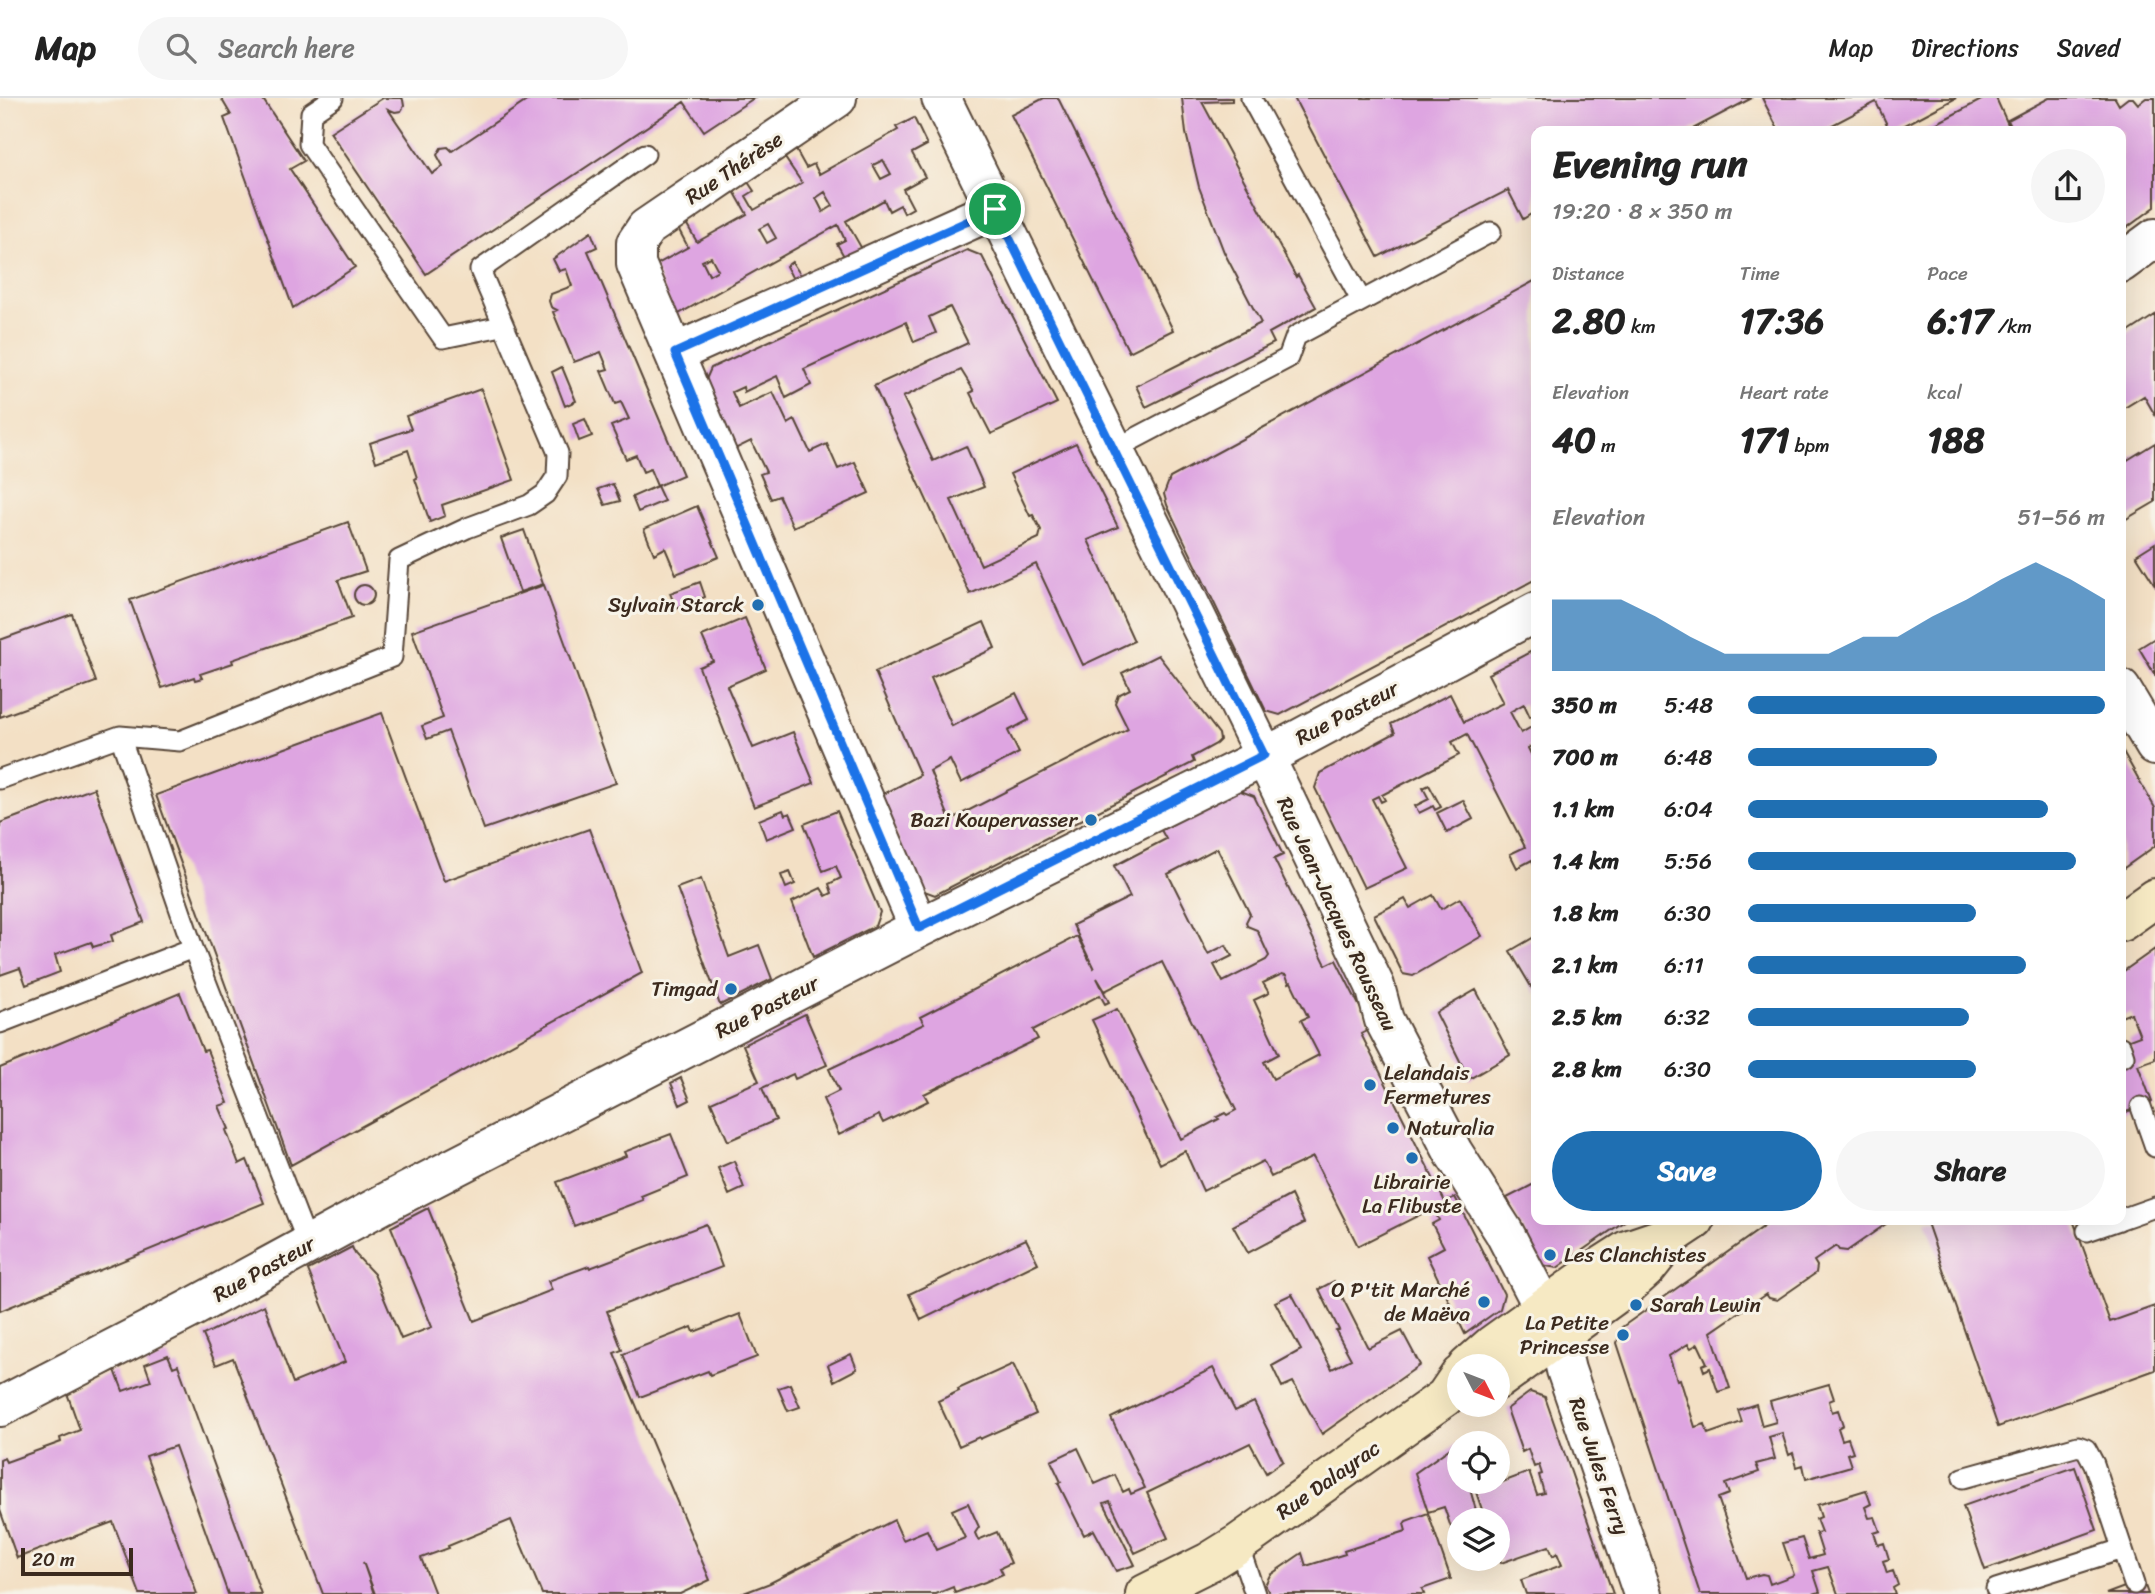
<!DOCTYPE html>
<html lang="en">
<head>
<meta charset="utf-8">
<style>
	body { margin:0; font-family:Sriracha,sans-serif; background:#f6f6f6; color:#222; height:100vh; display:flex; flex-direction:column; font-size:26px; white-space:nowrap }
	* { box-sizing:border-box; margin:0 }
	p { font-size:23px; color:#767676 }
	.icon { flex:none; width:38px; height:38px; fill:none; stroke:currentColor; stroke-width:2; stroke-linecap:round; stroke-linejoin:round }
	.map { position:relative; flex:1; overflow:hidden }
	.sheet { position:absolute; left:1531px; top:28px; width:595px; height:1099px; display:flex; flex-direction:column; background:#fff; border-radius:14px; box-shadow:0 7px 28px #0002 }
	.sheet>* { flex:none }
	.needle { width:46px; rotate:132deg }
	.fabs { position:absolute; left:1447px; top:1256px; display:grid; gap:14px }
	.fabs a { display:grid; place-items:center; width:63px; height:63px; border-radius:50%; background:#fff; box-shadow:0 7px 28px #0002; font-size:35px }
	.scale { position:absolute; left:21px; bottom:18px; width:112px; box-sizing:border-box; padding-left:7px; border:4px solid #3b2a1e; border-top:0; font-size:19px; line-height:24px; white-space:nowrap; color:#3b2a1e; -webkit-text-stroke:5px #f7f3e8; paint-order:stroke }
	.pin { position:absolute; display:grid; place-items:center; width:60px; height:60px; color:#fff; margin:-30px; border:4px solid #fff; border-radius:50%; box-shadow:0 2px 7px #0007 }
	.round { display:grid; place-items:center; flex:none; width:74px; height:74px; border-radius:37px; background:#f6f6f6 }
	.summary { display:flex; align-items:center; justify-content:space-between; height:119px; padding:0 21px }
	h1 { font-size:38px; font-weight:700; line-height:52px }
	.figures { display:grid; grid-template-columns:repeat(3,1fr); gap:10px; height:119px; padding:7px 21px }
	.figures div { display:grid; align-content:center }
	.figures b { font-size:35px; font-weight:700 }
	.figures small { font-size:19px; font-weight:400 }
	.figures p { font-size:19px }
	.chart { height:196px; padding:14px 21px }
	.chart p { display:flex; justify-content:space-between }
	.chart svg { width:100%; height:126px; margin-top:7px; fill:#1f6fb2; opacity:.7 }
	.primary-button { display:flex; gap:14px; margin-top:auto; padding:14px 21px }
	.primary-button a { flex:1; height:80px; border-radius:42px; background:#1f6fb2; color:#fff; font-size:28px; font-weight:700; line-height:80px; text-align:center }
	.primary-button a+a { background:#f6f6f6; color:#222 }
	ul { padding:0 21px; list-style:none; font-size:23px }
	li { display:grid; grid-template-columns:112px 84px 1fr; align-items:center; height:52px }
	li i { height:18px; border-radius:9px; background:#1f6fb2 }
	header { display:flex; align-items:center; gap:42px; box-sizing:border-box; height:98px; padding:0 35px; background:#fff; border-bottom:2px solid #e0e0e0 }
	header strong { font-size:33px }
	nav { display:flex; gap:38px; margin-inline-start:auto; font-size:24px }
	.search { width:490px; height:63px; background:#f6f6f6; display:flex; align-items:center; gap:18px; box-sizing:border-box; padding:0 24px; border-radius:38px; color:#767676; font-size:26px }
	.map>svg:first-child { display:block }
	.building { fill:#dea5e1; fill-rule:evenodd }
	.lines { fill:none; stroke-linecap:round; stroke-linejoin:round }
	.service-casing { stroke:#574537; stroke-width:23 }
	.minor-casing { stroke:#574537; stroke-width:42 }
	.secondary-casing { stroke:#574537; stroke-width:42 }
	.service { stroke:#fff; stroke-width:19 }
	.minor { stroke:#fff; stroke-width:38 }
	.secondary { stroke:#f6e9c3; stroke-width:38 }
	.route-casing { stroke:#fff; stroke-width:14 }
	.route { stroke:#1a73e8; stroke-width:9 }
	.poi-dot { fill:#1f6fb2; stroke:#f7f3e8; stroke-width:2.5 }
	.labels { text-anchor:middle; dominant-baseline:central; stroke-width:6; stroke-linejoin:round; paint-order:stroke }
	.street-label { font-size:21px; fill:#3b2a1e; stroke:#f7f3e8 }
	.poi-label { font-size:21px; fill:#3b2a1e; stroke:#f7f3e8; text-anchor:end }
</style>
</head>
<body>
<header>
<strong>Map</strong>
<div class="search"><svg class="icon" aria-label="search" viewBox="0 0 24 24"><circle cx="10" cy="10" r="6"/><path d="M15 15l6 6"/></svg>Search here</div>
<nav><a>Map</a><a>Directions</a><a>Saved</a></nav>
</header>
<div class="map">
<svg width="2155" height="1496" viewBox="0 0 2155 1496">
	<rect width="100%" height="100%" fill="#f7f3e8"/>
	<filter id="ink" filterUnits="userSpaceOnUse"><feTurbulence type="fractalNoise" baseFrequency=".0143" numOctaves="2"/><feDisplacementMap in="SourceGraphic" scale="14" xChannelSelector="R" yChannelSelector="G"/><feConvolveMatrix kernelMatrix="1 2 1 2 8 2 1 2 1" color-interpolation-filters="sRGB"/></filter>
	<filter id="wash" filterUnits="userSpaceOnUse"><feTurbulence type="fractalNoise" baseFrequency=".00686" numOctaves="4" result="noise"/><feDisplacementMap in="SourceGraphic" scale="28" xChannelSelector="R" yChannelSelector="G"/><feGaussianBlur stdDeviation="1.57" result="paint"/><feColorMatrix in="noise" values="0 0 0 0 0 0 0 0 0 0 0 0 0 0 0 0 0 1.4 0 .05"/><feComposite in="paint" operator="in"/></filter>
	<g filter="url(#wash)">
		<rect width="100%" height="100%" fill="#f3e0c5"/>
		<g id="blocks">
			<!-- building -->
			<path class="building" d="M221,0H260L264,3L304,63L290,71L355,169L293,210L224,20L231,17Z
				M383,0H402L403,2L404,8L401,13L395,14L388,11L432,76L443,68L437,57L441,50L448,49L452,53L531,0H754L704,33L684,4L426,176L330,34Z
				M1044,0H1058L1173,232L1129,254L1011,17Z
				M1182,0H1232V3L1202,4L1296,179L1298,177L1316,209L1269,235L1274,245L1146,309L1136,288L1261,225L1224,154L1199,89L1186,35Z
				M1294,0H1752L1689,33H1536V113L1523,121L1508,92L1378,159Z
				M1762,0H1956L1894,33H1890L1876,4L1821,33H1779Z
				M1985,0H1996L2011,33H1922Z
				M2049,0H2115L2119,7L2128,0H2133L2138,6L2146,0H2155V109L2121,134V33H2013L2008,22Z
				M914,20L927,47L912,55L925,79L903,91L913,110L904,115L900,107L889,113L884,102L846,123L862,151L845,160L837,146L845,142L838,127L675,218L654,168L688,149L678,130L686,125L697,144L747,116L734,93L748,84L754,93L746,98L754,112L802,85L785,60L796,52L806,70L814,66L819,76L898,32L896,29ZM883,62L891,76L881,81L873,67ZM825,94L833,108L823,114L816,100ZM768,126L776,140L767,145L759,131ZM711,159L718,172L709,177L702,163Z
				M591,134L597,149L588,153L683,377L657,388L650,371L643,374L636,357L626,361L611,328L629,321L621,304L615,306L601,273L608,271L601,254L574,264L553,214L557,212L551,209L549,203L551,196L572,188L566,171L559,173L553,161Z
				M967,152L982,158L1057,305L991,336L970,295L974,293L961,272L903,299L933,363L966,348L984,389L951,402L981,467L1039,440L1041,432L1033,417L1030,418L1010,376L1076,345L1118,429L1088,442L1134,543L1083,567L1036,466L970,496L874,288L968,245L950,209L929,219L936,235L914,244L906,224L804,271L811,287L786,300L777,278L744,294L743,289L732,294L739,310L773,294L788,326L795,322L810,354L827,346L838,371L855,364L869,395L793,429L779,398L771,401L760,376L766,374L751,343L733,352L704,286L711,270Z
				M792,164L802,179L794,183L786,168Z
				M1536,182V481L1280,617L1266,613L1167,407L1164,396L1170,380Z
				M2155,217V317L2144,298L2121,312V239Z
				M562,269L576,303L565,308L552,274Z
				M481,291L514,382L442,407L445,418L430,424L415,381L417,380L408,352L376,364L370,345L411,331L406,318Z
				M585,321L592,338L579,343L573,326Z
				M2155,345V404L2121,424V366Z
				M613,386L620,403L605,407L598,391Z
				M657,388L664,403L638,414L632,399Z
				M697,408L719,459L676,476L665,450L654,456L644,431Z
				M348,424L366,473L338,482L352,520L232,562L233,565L200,576L202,580L195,582L194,579L162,590L130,502Z
				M524,432L543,486L520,494L501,440Z
				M2155,445V487L2136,457Z
				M700,484L705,499L676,511L670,495Z
				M354 497a10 10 0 1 1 20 0a10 10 0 1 1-20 0Z
				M544,487L616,685L484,731L448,633L427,641L422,628L443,620L412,533Z
				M72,516L96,584L0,619V542Z
				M745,520L766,571L727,588L740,618L753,650L793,634L814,685L754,709L699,569L713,563L702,538Z
				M984,524L995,550L931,580L952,628L1016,595L1029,622L1008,633L1019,655L961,685L950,662L930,673L950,722L1128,631L1115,605L1118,597L1130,591L1122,575L1158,557L1219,636L1220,642L1216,646L1192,659L1194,664L935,797L919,791L880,698L920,677L875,574Z
				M2155,540V577L2139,550Z
				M1536,551V616L1530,619L1524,606L1510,614L1521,635L1535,627L1536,631V645L1528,650L1536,666V771L1532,762L1517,770L1510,756L1525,749L1467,636L1452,644L1459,657L1382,697L1385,702L1381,704L1378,698L1372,701L1407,770L1364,790L1315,690L1320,675L1395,635L1391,626L1450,596L1464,624L1503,605L1488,576Z
				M382,615L444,783L589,731L642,875L291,1067L156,697Z
				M2121,650L2155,710V748L2121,772Z
				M1429,687L1441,709L1435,712L1433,708L1419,715L1415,708L1429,701L1423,690Z
				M94,690L144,824L111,837L113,843L93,849L91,844L55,857L60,874L26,887L20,870L0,877V725Z
				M1238,692L1254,698L1283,757L1274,761L1326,867L1336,862L1371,931L1361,936L1445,1104L1455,1099L1504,1196L1500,1211L1465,1236L1427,1158L1444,1149L1432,1126L1439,1122L1433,1110L1358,1148L1313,1059L1271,1079L1263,1063L1203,1093L1185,1053L1160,1066L1092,922L1117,911L1181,1041L1219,1021L1217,1019L1225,1015L1227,1017L1236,1012L1162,864L1105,893L1097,880L1109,904L1105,906L1100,897L1033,932L1038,941L924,996L928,1003L883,1025L879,1017L839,1037L823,1001L839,993L829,971L924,926L920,919L1077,838L1094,871L1073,827L1130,799L1114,768L1166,741L1161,732ZM1217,750L1250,816L1246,824L1247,828L1257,832L1269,858L1266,862L1223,884L1214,867L1232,858L1226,847L1208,856L1168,776ZM1282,876L1286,877L1289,885L1291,884L1308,919L1301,922L1319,957L1273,981L1264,964L1279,956L1254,902L1269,895L1263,885Z
				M1463,702L1473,721L1447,735L1437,715Z
				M783,712L785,717L790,715L796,729L766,741L759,722Z
				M837,713L880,814L875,828L813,859L792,804L821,790L826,798L832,795L829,786L841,780L836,768L823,773L804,726Z
				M790,774L795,786L786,790L781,777Z
				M701,781L729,859L759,847L772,881L720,907L677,790Z
				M1433,797L1441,811L1460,800L1482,838L1413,878L1403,876L1374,817L1405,801L1410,810Z
				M1536,838V897L1510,853Z
				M2155,851V961L2138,967L2152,1004L2121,1016V959L2133,954L2129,942L2140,938L2131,915L2121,919V875Z
				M1476,892L1510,957L1469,981L1436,915Z
				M180,895L203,953L207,952L228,1005L219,1008L229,1031L226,1032L239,1066L247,1062L264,1105L0,1213V970Z
				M805,916L827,967L795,981L793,976L762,990L776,1022L728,1043L711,1004L759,983L743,947Z
				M681,980L690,1002L680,1007L671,985Z
				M671,1036L688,1079L641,1098L643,1102L574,1128L557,1084L626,1058L624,1054Z
				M734,1063L744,1090L729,1097L718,1070Z
				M1536,1085V1122H1626L1557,1170L1541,1167L1507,1100Z
				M1291,1097L1304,1125L1248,1155L1233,1128Z
				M428,1110L474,1223L552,1192L548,1183L589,1168L590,1170L706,1126L722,1169L607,1213L622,1252L614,1255L710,1482L680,1496H542L511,1422L448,1448L449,1450L421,1460L435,1496H375L363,1464L374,1496H323L233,1260L216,1267L203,1237L264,1207L293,1285L345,1264L308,1172L352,1149L355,1156L374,1176L401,1241L432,1229L391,1129Z
				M1773,1122H1887L1886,1126L1847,1153L1839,1152L1836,1148L1814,1163L1817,1168L1816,1175L1777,1202L1769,1200L1766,1196L1711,1234L1730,1290L1718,1294L1710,1270L1704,1273L1702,1267L1707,1265L1698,1246L1691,1250L1688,1246L1669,1258L1677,1282L1680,1281L1695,1329L1705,1326L1708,1336L1742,1324L1738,1312L1756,1306L1762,1328L1776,1324L1770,1303L1829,1286L1834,1301L1829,1303L1832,1314L1838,1312L1843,1327L1838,1330L1842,1342L1848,1340L1853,1354L1847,1356L1851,1368L1806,1381L1803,1367L1797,1369L1793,1355L1789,1357L1782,1335L1769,1339L1775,1361L1756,1366L1759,1374L1725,1386L1729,1396L1718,1400L1746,1480L1762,1476L1767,1477L1770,1486L1794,1477L1783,1445L1802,1440L1809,1461L1823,1457L1816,1435L1821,1434L1816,1421L1821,1419L1817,1407L1866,1392L1871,1406L1865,1409L1869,1420L1875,1419L1880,1433L1874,1435L1878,1447L1884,1445L1889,1461L1883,1463L1887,1475L1893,1473L1898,1487L1893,1490L1895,1496H1838L1828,1469L1813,1473L1820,1494L1813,1496H1700L1617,1245L1622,1229Z
				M1926,1122H2073L2110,1224L2155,1208V1272L1998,1329Z
				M1026,1141L1038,1165L921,1222L909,1196Z
				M1334,1183L1368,1250L1402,1233L1420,1267L1322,1336L1293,1284L1282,1289L1272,1268L1301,1252L1275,1204L1292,1196L1332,1271L1351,1261L1336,1233L1339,1232L1319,1191Z
				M740,1216L757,1259L710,1277L708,1273L640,1299L623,1256L692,1229L694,1234Z
				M851,1256L857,1271L834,1283L828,1267Z
				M168,1257L173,1269L178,1267L261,1496H228L175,1348L146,1358L197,1496H140L113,1424L17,1460L0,1412V1362L4,1360L6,1364L61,1344L60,1340L80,1332L67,1295L115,1272L123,1293L151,1283L145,1266Z
				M1013,1266L1036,1316L980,1341L979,1339L959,1348L938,1303L959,1293L958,1291Z
				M1213,1270L1235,1313L1254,1304L1283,1363L1266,1375L1250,1345L1147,1395L1168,1440L1135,1455L1110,1403L1104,1405L1135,1467L1116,1473L1094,1432L1084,1437L1058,1385L1061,1384L1051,1363L1078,1350L1095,1386L1115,1377L1123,1394L1129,1391L1131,1396L1145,1390L1111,1320Z
				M790,1286L800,1309L788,1313L778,1290Z
				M1530,1294L1545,1299L1613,1496H1526L1521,1482L1562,1467L1557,1455L1553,1458L1549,1448L1501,1465L1498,1456V1423H1486L1476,1394L1529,1374L1537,1397L1544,1395L1539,1377L1542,1376L1539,1367L1534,1369L1528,1351L1522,1354L1507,1311Z
				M1456,1346L1460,1355V1384H1468L1479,1423H1460L1459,1453L1444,1409L1428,1414L1415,1375Z
				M2075,1369L2097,1432L1985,1472L1963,1408Z
				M968,1405L979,1429L975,1435L978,1442L997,1434L1011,1465L1000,1470L1003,1476L985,1484L955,1495L953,1489L936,1496H741L770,1485L894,1422L903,1442L927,1432L936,1452L965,1440L952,1412Z
				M1428,1415L1451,1481L1422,1491L1424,1496H1270L1265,1487L1270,1477L1302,1455L1306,1468L1345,1456L1344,1453L1406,1433L1404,1426L1406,1423Z
				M2143,1482L2148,1496H2106Z"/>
		</g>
	</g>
	<g filter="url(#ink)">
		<use href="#blocks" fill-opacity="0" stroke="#574537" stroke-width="2"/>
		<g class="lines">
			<!-- service casing -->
			<g class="service-casing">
				<path id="service" d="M333,0L311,15L309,46L443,240L502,228
					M1251,0L1361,202
					M1115,351L1288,260L1296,238L1491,134
					M120,638L193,850L308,1146
					M0,681L120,638L180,643L392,559L399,462L467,430L529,407L545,396L557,378L558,355L480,172L645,56
					M0,925L193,850
					M2121,949L2124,958
					M2141,1009L2155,1049
					M2121,1121L2155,1109
					M2087,1133L2119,1122
					M1963,1380L2078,1348L2086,1351L2094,1366L2134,1486
					M1238,1446L1255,1496
					M1996,1491L2122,1451"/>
			</g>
			<!-- minor casing -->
			<g class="minor-casing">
				<path id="minor" d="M837,0L646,130L636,145V166L919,830
					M941,0L1264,657L1375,888L1384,922L1453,1054L1504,1134L1558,1238L1566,1272L1643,1496
					M2121,165L2155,140
					M675,255L995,111
					M2121,591L2155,648
					M0,1309L188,1212L385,1105L919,830L1286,648L1536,514"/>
			</g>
			<!-- secondary casing -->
			<g class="secondary-casing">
				<path id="secondary" d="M2121,824L2155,800
					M1467,1269L1492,1247L1602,1168L1627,1152L1674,1136
					M1498,1282L1626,1189L1647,1170L1674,1136L1695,1122
					M1145,1496L1209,1464L1238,1446L1445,1299L1460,1277"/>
			</g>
			<!-- service -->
			<use href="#service" class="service"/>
			<!-- minor -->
			<use href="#minor" class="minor"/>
			<!-- secondary -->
			<use href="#secondary" class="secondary"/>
		</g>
	</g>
	<g class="lines" filter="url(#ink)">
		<!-- route casing -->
		<g class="route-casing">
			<path id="route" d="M995,111L1264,657L919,830L675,255Z"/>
		</g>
		<!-- route -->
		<use href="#route" class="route"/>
	</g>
	<!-- markers -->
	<g class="poi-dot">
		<circle cx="758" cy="507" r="7"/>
		<circle cx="1091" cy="722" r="7"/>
		<circle cx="731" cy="891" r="7"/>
		<circle cx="1370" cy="987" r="7"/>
		<circle cx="1393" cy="1030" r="7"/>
		<circle cx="1412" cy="1060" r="7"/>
		<circle cx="1550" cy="1157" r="7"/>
		<circle cx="1484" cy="1204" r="7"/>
		<circle cx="1636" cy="1207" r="7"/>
		<circle cx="1623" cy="1237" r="7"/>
	</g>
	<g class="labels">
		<!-- street labels -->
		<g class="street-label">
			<text transform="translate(734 70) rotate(-34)">Rue Thérèse</text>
			<text transform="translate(1347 615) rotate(-28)">Rue Pasteur</text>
			<text transform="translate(1337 816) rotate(65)">Rue Jean-Jacques Rousseau</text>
			<text transform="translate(767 909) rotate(-27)">Rue Pasteur</text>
			<text transform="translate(264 1171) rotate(-29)">Rue Pasteur</text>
			<text transform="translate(1599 1368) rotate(71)">Rue Jules Ferry</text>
			<text transform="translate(1328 1382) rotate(-35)">Rue Dalayrac</text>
		</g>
		<!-- poi labels -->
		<g class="poi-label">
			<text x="744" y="507">Sylvain Starck</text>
			<text x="1077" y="722">Bazi Koupervasser</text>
			<text x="717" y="891">Timgad</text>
			<text x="1384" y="975" text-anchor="start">Lelandais<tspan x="1384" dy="24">Fermetures</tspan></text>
			<text x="1407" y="1030" text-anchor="start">Naturalia</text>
			<text x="1412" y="1084" text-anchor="middle">Librairie<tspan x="1412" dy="24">La Flibuste</tspan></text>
			<text x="1564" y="1157" text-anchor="start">Les Clanchistes</text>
			<text x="1470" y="1192">O P'tit Marché<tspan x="1470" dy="24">de Maëva</tspan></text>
			<text x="1650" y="1207" text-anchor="start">Sarah Lewin</text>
			<text x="1609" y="1225">La Petite<tspan x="1609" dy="24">Princesse</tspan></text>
		</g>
	</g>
</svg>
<div class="fabs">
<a><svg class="needle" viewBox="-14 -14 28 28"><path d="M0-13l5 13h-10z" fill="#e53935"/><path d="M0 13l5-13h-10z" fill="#767676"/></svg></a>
<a><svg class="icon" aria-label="locate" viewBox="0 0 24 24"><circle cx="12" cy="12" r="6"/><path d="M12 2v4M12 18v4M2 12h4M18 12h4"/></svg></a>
<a><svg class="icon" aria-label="layers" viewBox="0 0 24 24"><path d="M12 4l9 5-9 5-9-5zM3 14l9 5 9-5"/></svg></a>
</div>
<div class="scale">20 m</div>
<div class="pin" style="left:995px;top:111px;background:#1e9e55"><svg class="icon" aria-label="arrive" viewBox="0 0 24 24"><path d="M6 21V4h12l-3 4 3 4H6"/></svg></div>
<section class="sheet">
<div class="summary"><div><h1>Evening run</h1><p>19:20 · 8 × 350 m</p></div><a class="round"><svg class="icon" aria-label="share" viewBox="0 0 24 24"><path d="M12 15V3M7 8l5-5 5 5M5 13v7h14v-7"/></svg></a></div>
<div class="figures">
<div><p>Distance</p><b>2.80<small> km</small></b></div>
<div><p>Time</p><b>17:36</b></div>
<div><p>Pace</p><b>6:17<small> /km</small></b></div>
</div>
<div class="figures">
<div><p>Elevation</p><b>40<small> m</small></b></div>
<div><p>Heart rate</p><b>171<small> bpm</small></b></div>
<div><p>kcal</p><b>188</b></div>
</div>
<div class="chart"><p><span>Elevation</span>51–56 m</p>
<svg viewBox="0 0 160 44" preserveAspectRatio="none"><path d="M0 44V19L10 19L20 19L30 25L40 32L50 38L60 38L70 38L80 38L90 32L100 32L110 25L120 19L130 12L140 6L150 12L160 19V44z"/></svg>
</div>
<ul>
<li><b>350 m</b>5:48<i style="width:100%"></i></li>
<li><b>700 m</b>6:48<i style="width:53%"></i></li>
<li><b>1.1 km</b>6:04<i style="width:84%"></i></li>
<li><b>1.4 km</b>5:56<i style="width:92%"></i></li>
<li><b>1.8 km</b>6:30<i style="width:64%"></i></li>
<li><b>2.1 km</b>6:11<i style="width:78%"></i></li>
<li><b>2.5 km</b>6:32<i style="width:62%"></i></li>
<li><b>2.8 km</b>6:30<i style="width:64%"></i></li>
</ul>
<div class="primary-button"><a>Save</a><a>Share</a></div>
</section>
</div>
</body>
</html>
